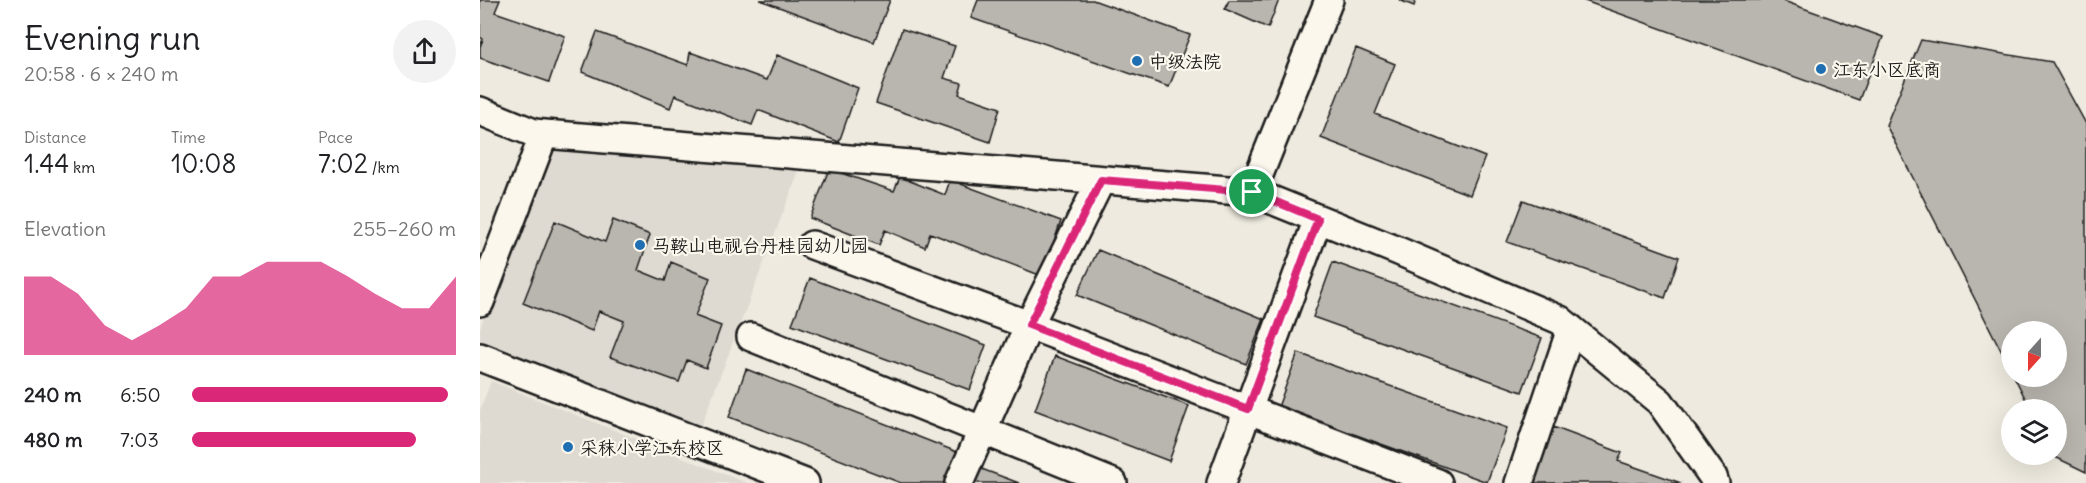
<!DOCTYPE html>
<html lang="en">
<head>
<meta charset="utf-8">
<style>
	body { margin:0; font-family:Delius,"LXGW WenKai TC",sans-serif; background:#f2f2f2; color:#202124; height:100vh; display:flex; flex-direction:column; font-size:22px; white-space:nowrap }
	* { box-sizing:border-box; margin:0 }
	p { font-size:20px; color:#757577 }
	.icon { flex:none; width:33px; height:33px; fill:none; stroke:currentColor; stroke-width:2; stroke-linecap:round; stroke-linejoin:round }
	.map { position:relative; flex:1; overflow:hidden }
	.sheet { display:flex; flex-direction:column; background:#fff; width:480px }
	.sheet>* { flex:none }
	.needle { width:39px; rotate:201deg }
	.controls { position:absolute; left:1521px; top:321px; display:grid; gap:12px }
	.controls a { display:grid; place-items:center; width:66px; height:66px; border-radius:50%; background:#fff; box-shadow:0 6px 24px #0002; font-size:30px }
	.pin { position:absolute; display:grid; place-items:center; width:51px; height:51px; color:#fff; margin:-26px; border:3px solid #fff; border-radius:50%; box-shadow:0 2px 6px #0007 }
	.round { display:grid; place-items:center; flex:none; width:63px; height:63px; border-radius:32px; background:#f2f2f2 }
	.summary { display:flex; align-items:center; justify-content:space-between; height:102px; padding:0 24px }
	h1 { font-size:33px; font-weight:600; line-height:45px }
	.metrics { display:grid; grid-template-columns:repeat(3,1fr); gap:9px; height:102px; padding:6px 24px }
	.metrics div { display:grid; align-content:center }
	.metrics b { font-size:26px; font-weight:600 }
	.metrics small { font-size:16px; font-weight:400 }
	.metrics p { font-size:16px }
	.chart { height:168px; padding:12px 24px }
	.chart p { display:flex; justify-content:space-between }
	.chart svg { width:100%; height:108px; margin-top:6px; fill:#db2777; opacity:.7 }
	ul { padding:0 24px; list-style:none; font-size:20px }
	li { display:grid; grid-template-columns:96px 72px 1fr; align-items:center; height:45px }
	li i { height:15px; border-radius:8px; background:#db2777 }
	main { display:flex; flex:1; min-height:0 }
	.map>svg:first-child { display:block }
	.built { fill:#dedad1 }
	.building { fill:#b9b6af; stroke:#1c1c1c; stroke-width:1.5 }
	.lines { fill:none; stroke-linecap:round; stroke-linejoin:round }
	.minor-casing { stroke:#1c1c1c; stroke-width:32 }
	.minor { stroke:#fbf7ec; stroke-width:27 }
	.route-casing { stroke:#fff; stroke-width:12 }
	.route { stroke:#db2777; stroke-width:8 }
	.poi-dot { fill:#1f6fb2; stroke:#fbf7ec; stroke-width:2 }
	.labels { text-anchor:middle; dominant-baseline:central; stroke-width:4.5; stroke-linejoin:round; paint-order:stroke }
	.poi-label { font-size:18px; fill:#1c1c1c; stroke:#fbf7ec; text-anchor:start }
</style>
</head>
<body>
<main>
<section class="sheet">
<div class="summary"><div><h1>Evening run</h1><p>20:58 · 6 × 240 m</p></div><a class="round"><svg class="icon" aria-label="share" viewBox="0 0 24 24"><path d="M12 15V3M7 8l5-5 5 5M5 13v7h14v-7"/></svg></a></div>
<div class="metrics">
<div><p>Distance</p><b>1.44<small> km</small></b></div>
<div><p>Time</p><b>10:08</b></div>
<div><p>Pace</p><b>7:02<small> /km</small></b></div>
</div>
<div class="chart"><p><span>Elevation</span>255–260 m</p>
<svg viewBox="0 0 160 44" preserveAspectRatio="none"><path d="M0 44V12L10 12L20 19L30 32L40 38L50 32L60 25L70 12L80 12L90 6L100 6L110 6L120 12L130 19L140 25L150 25L160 12V44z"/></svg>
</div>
<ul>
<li><b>240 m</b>6:50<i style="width:97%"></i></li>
<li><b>480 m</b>7:03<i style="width:85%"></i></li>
</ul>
</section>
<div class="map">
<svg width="1606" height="483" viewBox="0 0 1606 483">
	<rect width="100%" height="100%" fill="#eeeadf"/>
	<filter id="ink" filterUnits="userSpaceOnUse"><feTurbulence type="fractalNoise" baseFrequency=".0167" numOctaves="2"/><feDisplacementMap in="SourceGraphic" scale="12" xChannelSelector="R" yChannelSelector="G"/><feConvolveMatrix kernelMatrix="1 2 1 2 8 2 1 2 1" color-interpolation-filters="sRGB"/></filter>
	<g filter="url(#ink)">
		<!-- built -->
		<path class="built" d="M68,139L323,161L217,436L0,352V328Z
			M11,381L267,483H0V410Z"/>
		<!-- building -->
		<path class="building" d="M0,0H20L15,12L85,36L69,82L0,58V47L3,39L0,37Z
			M280,0H410L394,42Z
			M498,0H613L710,35L689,87L491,18Z
			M749,0H799L788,28L745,9Z
			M919,0H936L934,6Z
			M1102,0H1301L1403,37L1379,100Z
			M422,29L475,46L464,78L482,83L479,94L520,108L510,142L396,103Z
			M117,32L208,65L210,52L287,80L297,55L378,88L359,142L278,110L272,125L195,95L190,108L102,72Z
			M1441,40L1572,62L1606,124V472L1575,457L1574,454H1576V410H1551L1534,376H1576V332H1532V372L1406,125Z
			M876,48L915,64L895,114L1005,157L990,195L841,138Z
			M349,169L414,191L420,177L465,195L470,180L581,221L562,276L450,233L445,247L405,230L399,245L330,218Z
			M1043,200L1199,257L1185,298L1027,242Z
			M133,220L170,235L158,270L185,281L191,262L230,278L215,316L241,326L226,368L207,360L199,382L130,357L144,321L119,311L112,331L43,303L75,221L125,242Z
			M618,250L784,319L766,364L597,295Z
			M853,262L1062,338L1042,392L833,317Z
			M330,278L506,345L490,390L312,324Z
			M818,353L1027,428L1007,482L798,407Z
			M575,356L709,406L689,461L555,410Z
			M266,369L477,452L465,483H421L249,417Z
			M1073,427L1142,453L1138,461L1201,483H1054Z
			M499,468L539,483H494Z"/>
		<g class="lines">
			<!-- minor casing -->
			<g class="minor-casing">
				<path id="minor" d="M0,111L54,133L64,134
					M772,192L849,0
					M332,245L549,325L958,483
					M0,302L64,134L772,192L916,250L1080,320L1180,402L1233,477L1235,483
					M271,337L633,483
					M0,357L325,483
					M479,483L549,325L621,180
					M741,483L838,219
					M1039,483L1091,329"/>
			</g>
			<!-- minor -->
			<use href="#minor" class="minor"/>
		</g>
	</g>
	<g class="lines" filter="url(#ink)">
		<!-- route casing -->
		<g class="route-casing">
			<path id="route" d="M621,180L772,192L838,219L768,409L549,325Z"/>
		</g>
		<!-- route -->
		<use href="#route" class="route"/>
	</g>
	<!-- markers -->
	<g class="poi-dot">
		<circle cx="657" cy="61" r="6"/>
		<circle cx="1341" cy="69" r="6"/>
		<circle cx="160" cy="245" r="6"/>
		<circle cx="88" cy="447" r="6"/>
	</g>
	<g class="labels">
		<!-- poi labels -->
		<g class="poi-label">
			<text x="669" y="61">中级法院</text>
			<text x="1353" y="69">江东小区底商</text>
			<text x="172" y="245">马鞍山电视台丹桂园幼儿园</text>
			<text x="100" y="447">采秣小学江东校区</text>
		</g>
	</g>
</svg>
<div class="controls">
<a><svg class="needle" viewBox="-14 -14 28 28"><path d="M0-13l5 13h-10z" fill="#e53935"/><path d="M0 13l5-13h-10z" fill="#757577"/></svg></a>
<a><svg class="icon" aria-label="layers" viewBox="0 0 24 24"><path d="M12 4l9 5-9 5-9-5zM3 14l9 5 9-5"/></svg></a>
</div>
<div class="pin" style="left:772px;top:192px;background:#1e9e55"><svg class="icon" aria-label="arrive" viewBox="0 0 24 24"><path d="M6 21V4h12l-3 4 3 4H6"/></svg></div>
</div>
</main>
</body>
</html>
